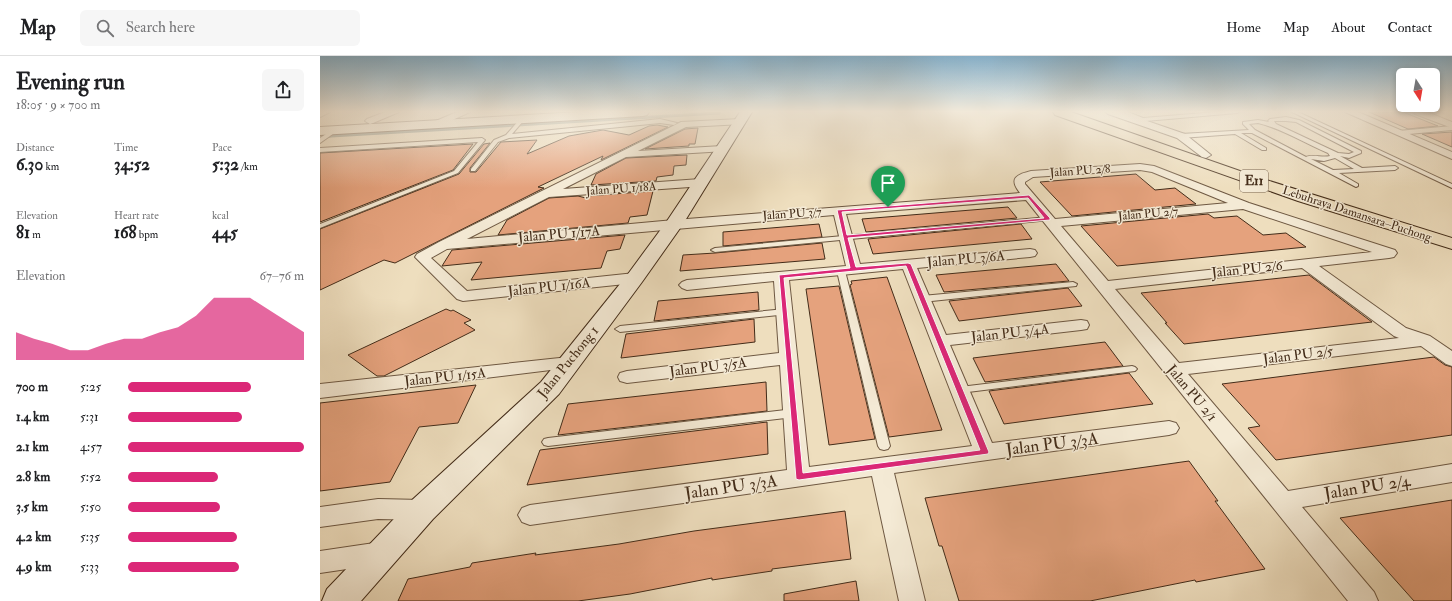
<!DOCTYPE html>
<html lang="en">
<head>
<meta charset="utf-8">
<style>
	body { margin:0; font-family:"IM FELL Double Pica",serif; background:#f6f6f6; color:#202124; height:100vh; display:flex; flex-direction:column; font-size:15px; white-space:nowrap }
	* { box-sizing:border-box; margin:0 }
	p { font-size:13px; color:#757577 }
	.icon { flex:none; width:22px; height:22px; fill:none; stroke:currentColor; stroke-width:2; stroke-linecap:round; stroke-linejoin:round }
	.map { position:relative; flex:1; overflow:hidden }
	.panel { display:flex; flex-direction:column; background:#fff; width:320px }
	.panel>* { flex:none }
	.needle { width:26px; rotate:169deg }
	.fabs { position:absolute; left:1076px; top:12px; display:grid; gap:8px }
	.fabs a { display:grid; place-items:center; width:44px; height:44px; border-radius:6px; background:#fff; box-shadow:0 2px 6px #0003; font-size:20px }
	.pin { position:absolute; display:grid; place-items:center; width:34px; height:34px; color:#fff; margin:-41px -17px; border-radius:50% 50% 50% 0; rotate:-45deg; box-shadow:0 0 4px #0007 }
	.pin .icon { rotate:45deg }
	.round { display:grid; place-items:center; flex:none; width:42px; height:42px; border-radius:6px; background:#f6f6f6 }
	.head { display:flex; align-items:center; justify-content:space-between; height:68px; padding:0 16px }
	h1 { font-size:22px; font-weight:800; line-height:30px }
	.metrics { display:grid; grid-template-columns:repeat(3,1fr); gap:6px; height:68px; padding:4px 16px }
	.metrics div { display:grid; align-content:center }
	.metrics b { font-size:17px; font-weight:800 }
	.metrics small { font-size:11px; font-weight:400 }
	.metrics p { font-size:11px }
	.chart { height:112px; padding:8px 16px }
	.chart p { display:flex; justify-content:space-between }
	.chart svg { width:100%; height:72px; margin-top:4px; fill:#db2777; opacity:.7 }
	ul { padding:0 16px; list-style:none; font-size:13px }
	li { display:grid; grid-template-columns:64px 48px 1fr; align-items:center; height:30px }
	li i { height:10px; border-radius:5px; background:#db2777 }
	header { display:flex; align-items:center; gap:24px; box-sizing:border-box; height:56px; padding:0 20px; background:#fff; border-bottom:1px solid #e0e0e0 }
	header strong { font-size:19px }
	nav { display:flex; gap:22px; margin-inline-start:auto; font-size:14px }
	.search { width:280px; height:36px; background:#f6f6f6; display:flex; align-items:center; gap:10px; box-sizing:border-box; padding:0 14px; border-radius:6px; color:#757577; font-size:15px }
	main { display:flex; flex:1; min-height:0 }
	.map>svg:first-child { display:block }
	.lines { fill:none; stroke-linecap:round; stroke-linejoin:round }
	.stream { stroke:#778277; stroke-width:3 }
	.building { fill:#e5a27d; stroke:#432c19 }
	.lane-casing { stroke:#6e5842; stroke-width:2 }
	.street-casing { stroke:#6e5842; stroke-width:2 }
	.secondary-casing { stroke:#432c19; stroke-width:2 }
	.highway-casing { stroke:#432c19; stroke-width:2 }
	.lane { fill:#f4ead5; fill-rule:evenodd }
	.street { fill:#f4ead5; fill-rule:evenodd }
	.secondary { fill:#f4ead5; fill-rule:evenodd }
	.highway { fill:#eedebe; fill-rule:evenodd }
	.route { fill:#db2777; stroke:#fff; fill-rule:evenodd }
	.labels { text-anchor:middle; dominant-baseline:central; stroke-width:3; stroke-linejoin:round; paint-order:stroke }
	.far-street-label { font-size:12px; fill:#432c19; stroke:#f4ead5 }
	.shield { fill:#f4ead5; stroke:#786551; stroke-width:1 }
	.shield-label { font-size:13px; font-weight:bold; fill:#432c19 }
	.street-label { font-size:14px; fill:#432c19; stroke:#f4ead5 }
	.near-street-label { font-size:17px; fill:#432c19; stroke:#f4ead5 }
</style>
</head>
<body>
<header>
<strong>Map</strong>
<div class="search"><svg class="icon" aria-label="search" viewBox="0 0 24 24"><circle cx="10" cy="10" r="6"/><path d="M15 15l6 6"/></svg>Search here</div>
<nav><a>Home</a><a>Map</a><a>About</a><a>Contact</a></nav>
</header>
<main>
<section class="panel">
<div class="head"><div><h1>Evening run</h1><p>18:05 · 9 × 700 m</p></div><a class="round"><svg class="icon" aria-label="share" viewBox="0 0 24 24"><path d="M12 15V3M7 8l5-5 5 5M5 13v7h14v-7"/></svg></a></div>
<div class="metrics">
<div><p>Distance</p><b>6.30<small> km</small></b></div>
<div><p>Time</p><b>34:52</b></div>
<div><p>Pace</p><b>5:32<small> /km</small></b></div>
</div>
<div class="metrics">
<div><p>Elevation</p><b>81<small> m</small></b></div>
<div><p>Heart rate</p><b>168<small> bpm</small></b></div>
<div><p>kcal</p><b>445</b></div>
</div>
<div class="chart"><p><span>Elevation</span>67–76 m</p>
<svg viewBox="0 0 160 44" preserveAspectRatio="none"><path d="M0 44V27L10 31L20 34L30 38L40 38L50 34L60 31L70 31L80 27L90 24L100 17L110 6L120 6L130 6L140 13L150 20L160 27V44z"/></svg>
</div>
<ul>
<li><b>700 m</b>5:25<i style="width:70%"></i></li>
<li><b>1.4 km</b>5:31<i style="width:65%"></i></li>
<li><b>2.1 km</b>4:57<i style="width:100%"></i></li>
<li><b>2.8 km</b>5:52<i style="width:51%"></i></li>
<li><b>3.5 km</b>5:50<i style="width:52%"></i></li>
<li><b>4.2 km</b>5:35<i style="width:62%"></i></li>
<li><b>4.9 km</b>5:33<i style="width:63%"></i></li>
</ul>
</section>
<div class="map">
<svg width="1132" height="545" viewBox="0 0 1132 545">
	<rect width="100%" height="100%" fill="#eedebe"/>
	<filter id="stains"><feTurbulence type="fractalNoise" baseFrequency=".005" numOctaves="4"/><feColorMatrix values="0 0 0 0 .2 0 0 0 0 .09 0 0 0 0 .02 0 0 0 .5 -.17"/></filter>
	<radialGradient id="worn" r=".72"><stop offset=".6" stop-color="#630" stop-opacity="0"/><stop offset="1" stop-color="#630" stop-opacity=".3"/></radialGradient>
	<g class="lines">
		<!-- stream -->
		<path class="stream" d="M0,82L11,80L399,57"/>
	</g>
	<!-- building -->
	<path class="building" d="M1049,56H1083L1118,70L1088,73Z
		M337,69L348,71L281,104L283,100L218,131L224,132L75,207L64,204L0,234V173L139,118L164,88L170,87L150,112V116H156L181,86L217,84L207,98L249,80L283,74L309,79L329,70Z
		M378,72L375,88H369V90L325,93L365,73Z
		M1132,76V91L1102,78Z
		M153,88L133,114L0,166V97Z
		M367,99L366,109L354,110L353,119L337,121L336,125L271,129L276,118L306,102Z
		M816,118L835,134L855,132L876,148L752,160L720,126Z
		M333,135L327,159L310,161L308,167L178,179L187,164L229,142L258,140L266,142L267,140Z
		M688,151L697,162L546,176L542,163Z
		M888,158L894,162L917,160L943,179L966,177L986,191L797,210L761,170Z
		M499,168L502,181L403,190V176Z
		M701,168L712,183L553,198L548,183Z
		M305,179L300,193L287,195L281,212L151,224L162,206L122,210L132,194Z
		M502,187L505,203L360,215L363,199L395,197Z
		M736,208L749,225L624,236L616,219Z
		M989,219L1052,266L864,288L845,267H847L821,237Z
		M567,221L622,374L569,381L530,229L532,228L531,225Z
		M519,230L555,383L509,389L486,233Z
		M748,232L762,250L639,265L629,245Z
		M438,236L439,254L334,265L338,245Z
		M126,253L131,255L133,254L151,264L144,267L155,274L64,320H57L28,299Z
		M434,263L435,286L301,302L306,278Z
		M785,286L803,310L665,326L653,302Z
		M1114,301L1125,309L1132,311V379L956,404L928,372L940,370L902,328Z
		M809,317L833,348L684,368L669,335Z
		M446,326L447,355L238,379L248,348Z
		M156,329L138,367L99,371L70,426L0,435V347Z
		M447,366L448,398L207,429L220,394Z
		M869,405L898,445H895L945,513L876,526L875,524L770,545H639L622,490H619L605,442Z
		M1132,444V545H1094L1020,462Z
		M525,455L531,503L452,513V515L392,524V522L310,538L258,545H78L88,523L150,511L152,507L216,497L215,499L299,488L374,475Z
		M536,525L539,545H464V538Z"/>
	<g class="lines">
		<!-- lane casing -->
		<g class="lane-casing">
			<path id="lane" d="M801,56H808L823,62L896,56H919L917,57L814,66L811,64L816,62Z
				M972,56H978L1132,128V132Z
				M966,61L979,64L1041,95V97L1029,102L1020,100L1042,112L1075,110L1078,112L1075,114L1019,117L1038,128V130L1036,131L932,77H921L946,92V94H942L915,78L861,82L858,80L861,78L929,74L923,68V66L938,64L949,66L948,65L950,63ZM954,65H966L976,66L1034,96L1029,98L1018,97L956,68ZM938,67C963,73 984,87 1008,97L1010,100C1003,102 993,98 986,101L935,74L929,68ZM1015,102L1034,113L1013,114L991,103L1004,105Z
				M201,62L204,64L192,78L340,63L357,67L354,69L340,67L189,82L178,86L155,115H151V113L174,84L186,79Z
				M1132,70V74L1078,79L1075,77L1078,75Z
				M12,74L17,75L0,87V82Z
				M162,82L165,84L138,117L0,172V168L134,115L158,86L0,96V92Z
				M728,161L730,162V164L395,196L391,194L395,192Z
				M518,213H521L525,215L570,390L568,393L564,394L560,393L558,390L517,215Z
				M753,226L757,228L756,230L602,246L598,243L602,240Z
				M465,253L469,256L468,258L300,276L295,273L300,270Z
				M812,310L815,311L817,313L815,315L640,337L636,336L635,334L636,332L640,331Z
				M474,353L478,354L479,357L478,360L474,361L228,390L224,389L222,386L224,383L228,382Z"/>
		</g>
		<!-- street casing -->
		<g class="street-casing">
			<path id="street" d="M0,56H10L0,61Z
				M65,56H79L53,67L50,68L45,65L47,63Z
				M137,56H150L117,71L114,72L109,69L111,67Z
				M786,56H801L865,78L891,99L886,102L882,101L857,82L788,58Z
				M1025,56H1038L1132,96V103Z
				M1093,56H1107L1132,66V72L1095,58Z
				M420,63L423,64L425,66L423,68L366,71L318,95L402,90L407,93L406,95L306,101L243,133L380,123L384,124L386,127L384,130L229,141L147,183L354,164L700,137C689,123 695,119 711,115L820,108L834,110L929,147L1075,194L1077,197L1074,201L1069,202L999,210L1086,272L1110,280L1132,295V310L1126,308L1101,290L868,318L968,435L1132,408V426L982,451L1054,536L1058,545H1028L706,144L526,158L540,208L710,193L715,194L717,197L715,200L710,201L597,212L626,279L761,264L767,265L769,269L767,273L761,274L630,289L672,387L849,365L856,367L859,372L856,377L849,379L574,417L605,545H579L552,420L210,469L202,466L198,459L202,452L210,449L467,414L460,309L307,327L300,325L298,321L300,317L307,315L459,297L454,225L367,234L362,232L359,229L362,226L367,224L526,210L514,159L127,193L111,202L147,235L315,217L320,219L323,222L320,225L315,227L143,245L137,243L95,201L97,198L119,186L361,66ZM820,114L832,116L908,147L735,163L705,128V126L713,121ZM923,153L1052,196L788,225L741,170ZM982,212L1074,280L1079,282L859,307L795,233ZM583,213L652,390L489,411L469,224Z
				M249,301L255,303L258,307L255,311L0,342V328Z
				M58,443L102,444L110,447L114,454L110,461L102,464L58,463L0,471V451Z
				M61,486L70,489L73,497L70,505L61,508L0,517V495Z"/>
		</g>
		<!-- secondary casing -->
		<g class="secondary-casing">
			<path id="secondary" d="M258,56H329L327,59L323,60L0,79V71Z
				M420,56H432L363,168L322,226L239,338L113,463L41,545H2L7,533L91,445L221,326L308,218L347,165Z"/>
		</g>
		<!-- highway casing -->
		<g class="highway-casing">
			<path id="highway" d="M733,56H751L940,122L1132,182V193L978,145L735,59Z"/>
		</g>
		<!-- lane -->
		<use href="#lane" class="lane"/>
		<!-- street -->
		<use href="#street" class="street"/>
		<!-- secondary -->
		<use href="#secondary" class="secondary"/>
		<!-- highway -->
		<use href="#highway" class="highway"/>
	</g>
	<!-- sky -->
	<linearGradient id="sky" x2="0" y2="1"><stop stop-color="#89b7d4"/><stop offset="0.42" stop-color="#f7f0e2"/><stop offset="1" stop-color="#f7f0e2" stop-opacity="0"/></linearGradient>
	<rect width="1132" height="132" fill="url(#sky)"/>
	<!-- route -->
	<path class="route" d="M709,139L730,162V164L528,182L536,211L588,207L591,208L669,396L668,398L479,424L476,423L459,219L530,212L517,154ZM708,142L724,162L527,179L522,156ZM586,210L660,394L483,417L464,222Z"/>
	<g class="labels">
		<!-- far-street labels -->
		<g class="far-street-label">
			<text transform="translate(760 115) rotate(-4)">Jalan PU 2/8</text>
			<text transform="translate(301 133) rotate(-4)">Jalan PU 1/18A</text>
			<text transform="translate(472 158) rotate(-4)">Jalan PU 3/7</text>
			<text transform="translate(828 158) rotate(-5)">Jalan PU 2/7</text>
			<text transform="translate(1037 158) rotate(18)">Lebuhraya Damansara–Puchong</text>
		</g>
		<!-- shield labels -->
		<rect class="shield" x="920" y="114" width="28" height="22" rx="3"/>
		<g class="shield-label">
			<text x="934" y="125">E11</text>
		</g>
		<!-- street labels -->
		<g class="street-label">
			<text transform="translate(239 178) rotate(-5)">Jalan PU 1/17A</text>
			<text transform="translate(646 203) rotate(-5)">Jalan PU 3/6A</text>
			<text transform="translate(927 213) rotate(-6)">Jalan PU 2/6</text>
			<text transform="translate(229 231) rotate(-6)">Jalan PU 1/16A</text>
			<text transform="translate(690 277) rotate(-6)">Jalan PU 3/4A</text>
			<text transform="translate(978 299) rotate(-7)">Jalan PU 2/5</text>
			<text transform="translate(248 306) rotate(-51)">Jalan Puchong 1</text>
			<text transform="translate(388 311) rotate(-7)">Jalan PU 3/5A</text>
			<text transform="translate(125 321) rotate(-6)">Jalan PU 1/15A</text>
			<text transform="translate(872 337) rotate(50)">Jalan PU 2/1</text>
		</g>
		<!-- near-street labels -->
		<g class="near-street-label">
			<text transform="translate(732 388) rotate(-7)">Jalan PU 3/3A</text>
			<text transform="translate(411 431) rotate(-8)">Jalan PU 3/3A</text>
			<text transform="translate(1047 431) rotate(-9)">Jalan PU 2/4</text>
		</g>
	</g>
	<rect width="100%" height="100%" filter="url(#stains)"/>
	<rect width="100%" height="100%" fill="url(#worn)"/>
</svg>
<div class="fabs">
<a><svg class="needle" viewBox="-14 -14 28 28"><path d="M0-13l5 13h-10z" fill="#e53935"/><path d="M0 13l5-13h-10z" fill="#757577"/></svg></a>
</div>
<div class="pin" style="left:568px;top:151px;background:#1e9e55"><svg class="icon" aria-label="arrive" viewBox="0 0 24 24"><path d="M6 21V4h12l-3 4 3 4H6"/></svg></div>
</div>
</main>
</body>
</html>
